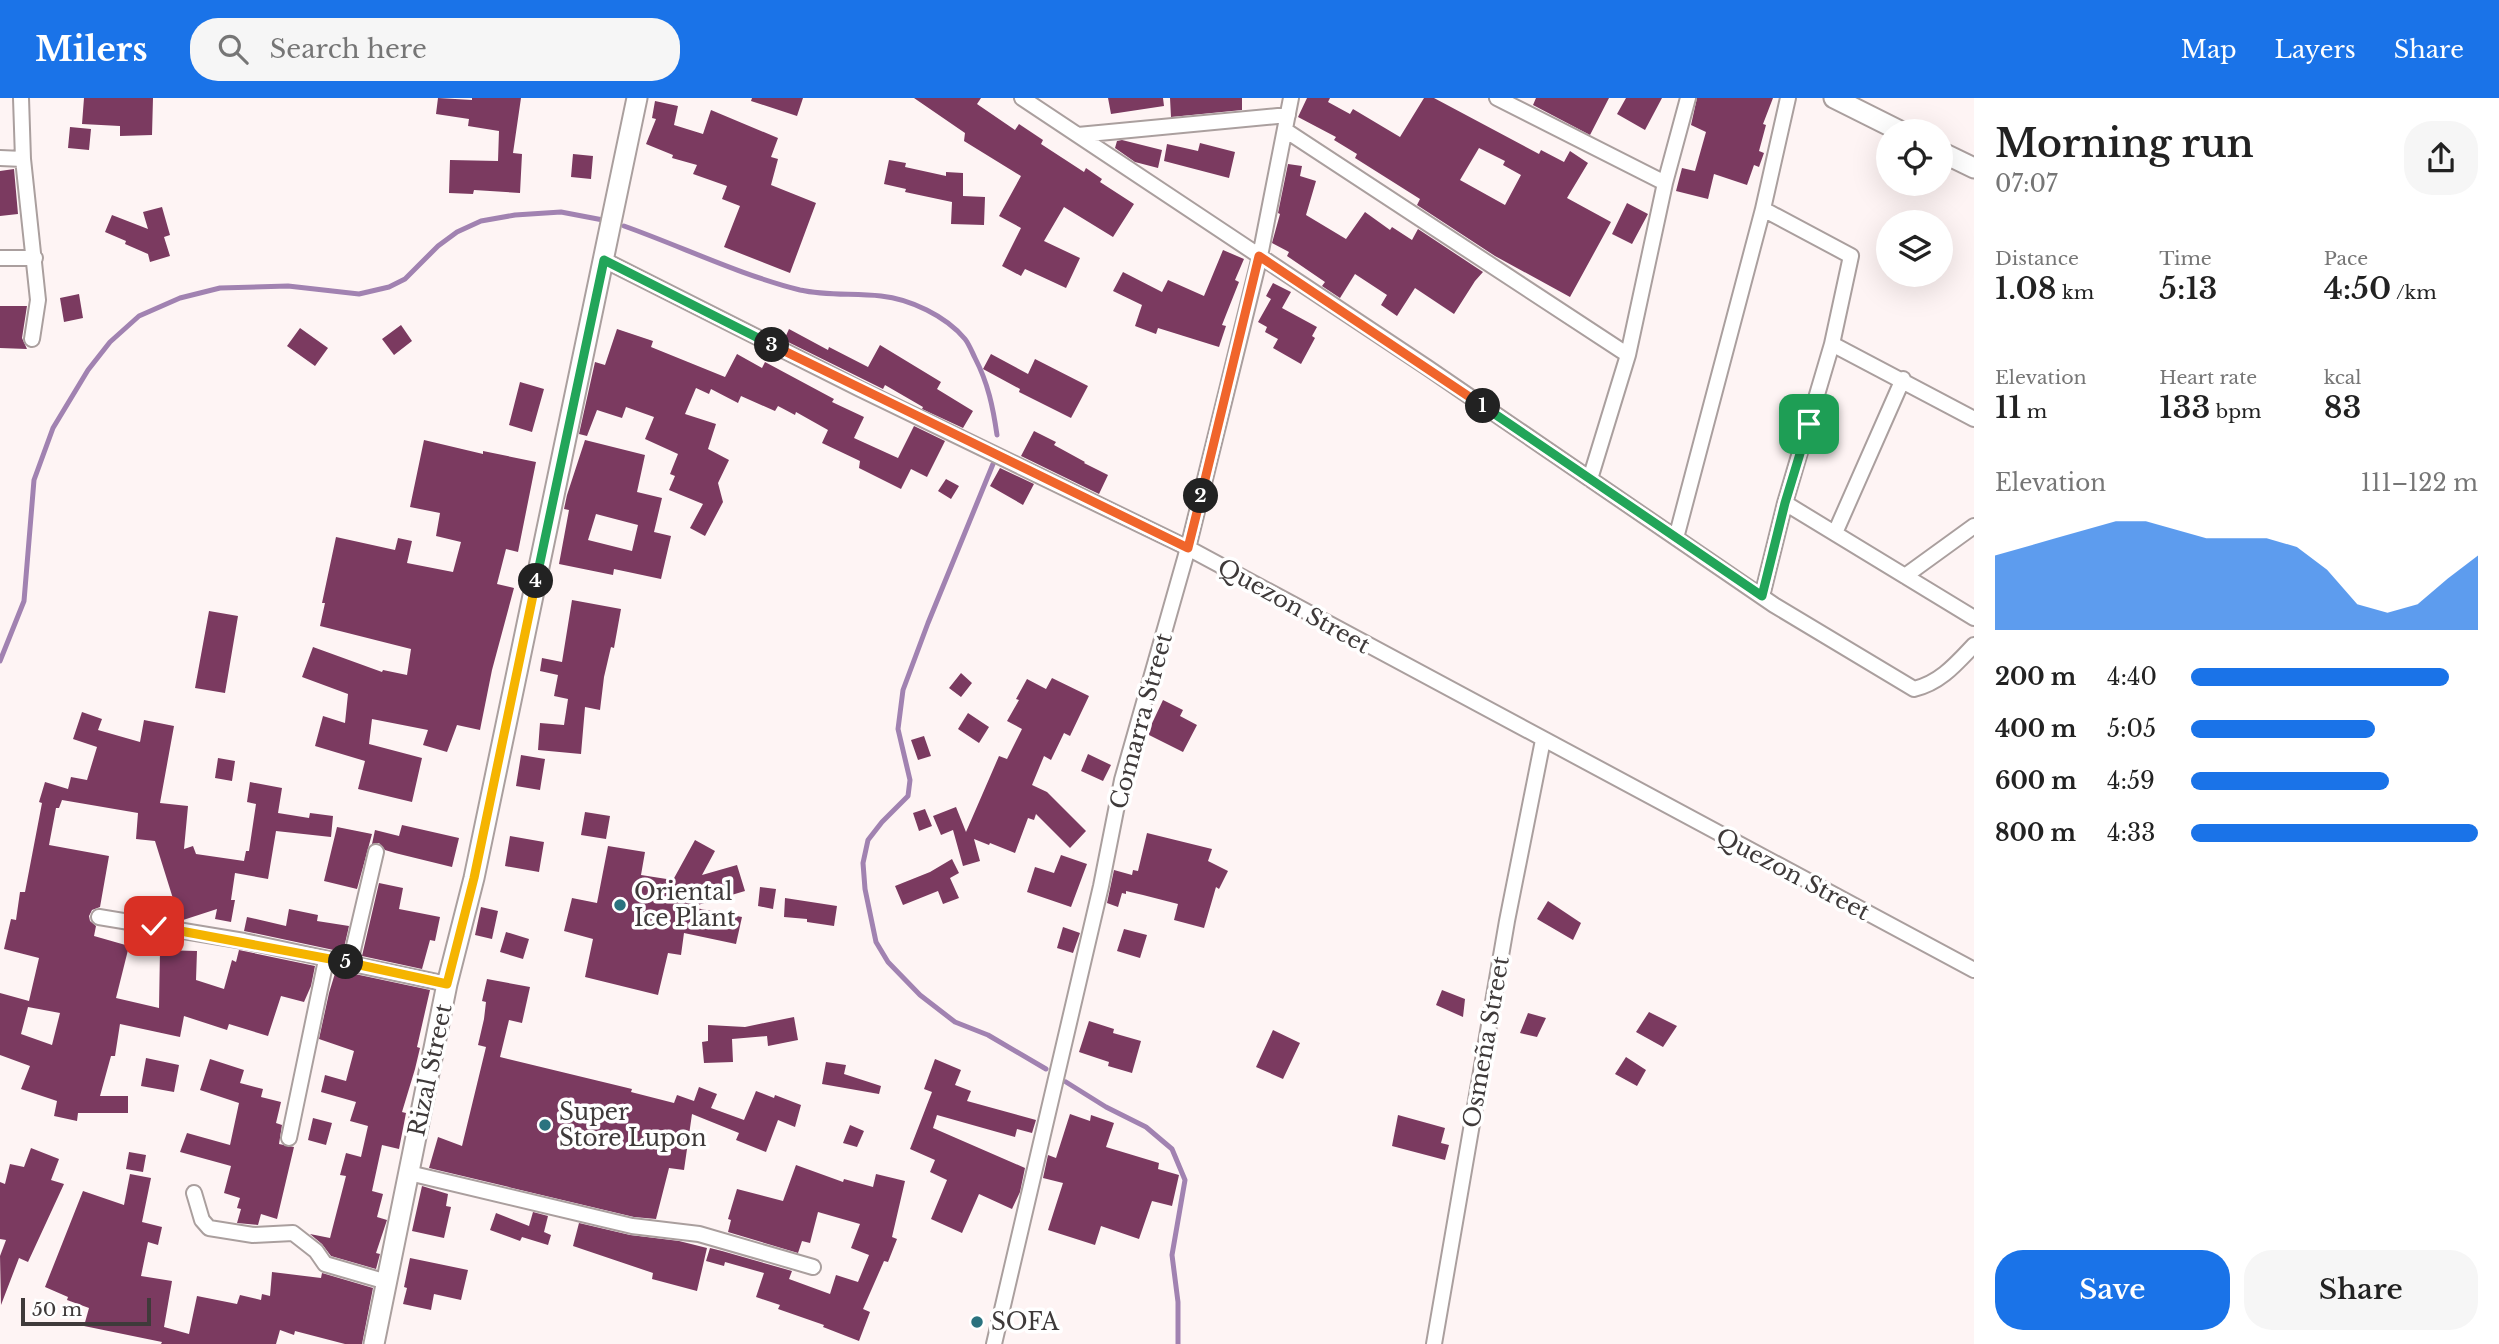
<!DOCTYPE html>
<html lang="en">
<head>
<meta charset="utf-8">
<style>
	body { margin:0; font-family:"Libre Baskerville",serif; background:#f6f6f6; color:#222; height:100vh; display:flex; flex-direction:column; font-size:26px; white-space:nowrap }
	* { box-sizing:border-box; margin:0 }
	p { font-size:23px; color:#767676 }
	.icon { flex:none; width:38px; height:38px; fill:none; stroke:currentColor; stroke-width:2; stroke-linecap:round; stroke-linejoin:round }
	.map { position:relative; flex:1; overflow:hidden }
	.side { display:flex; flex-direction:column; background:#fff; width:525px }
	.side>* { flex:none }
	.tools { position:absolute; left:1876px; top:21px; display:grid; gap:14px }
	.tools a { display:grid; place-items:center; width:77px; height:77px; border-radius:50%; background:#fff; box-shadow:0 7px 28px #0002; font-size:35px }
	.scale { position:absolute; left:21px; bottom:18px; width:130px; box-sizing:border-box; padding-left:7px; border:4px solid #3f3a3a; border-top:0; font-size:19px; line-height:24px; white-space:nowrap; color:#3f3a3a; -webkit-text-stroke:5px #fff; paint-order:stroke }
	.pin { position:absolute; display:grid; place-items:center; width:60px; height:60px; color:#fff; margin:-30px; border-radius:14px; box-shadow:0 4px 10px #0006 }
	.km { position:absolute; width:35px; height:35px; margin:-18px; border-radius:50%; background:#222; color:#fff; font-size:19px; line-height:35px; text-align:center }
	.round { display:grid; place-items:center; flex:none; width:74px; height:74px; border-radius:28px; background:#f6f6f6 }
	.overview { display:flex; align-items:center; justify-content:space-between; height:119px; padding:0 21px }
	h1 { font-size:38px; font-weight:600; line-height:52px }
	.stats { display:grid; grid-template-columns:repeat(3,1fr); gap:10px; height:119px; padding:7px 21px }
	.stats div { display:grid; align-content:center }
	.stats b { font-size:30px; font-weight:600 }
	.stats small { font-size:19px; font-weight:400 }
	.stats p { font-size:19px }
	.chart { height:196px; padding:14px 21px }
	.chart p { display:flex; justify-content:space-between }
	.chart svg { width:100%; height:126px; margin-top:7px; fill:#1a73e8; opacity:.7 }
	.cta { display:flex; gap:14px; margin-top:auto; padding:14px 21px }
	.cta a { flex:1; height:80px; border-radius:28px; background:#1a73e8; color:#fff; font-size:28px; font-weight:600; line-height:80px; text-align:center }
	.cta a+a { background:#f6f6f6; color:#222 }
	ul { padding:0 21px; list-style:none; font-size:23px }
	li { display:grid; grid-template-columns:112px 84px 1fr; align-items:center; height:52px }
	li i { height:18px; border-radius:9px; background:#1a73e8 }
	header { display:flex; align-items:center; gap:42px; box-sizing:border-box; height:98px; padding:0 35px; background:#1a73e8; color:#fff }
	header strong { font-size:33px }
	nav { display:flex; gap:38px; margin-inline-start:auto; font-size:24px }
	.search { width:490px; height:63px; background:#f6f6f6; display:flex; align-items:center; gap:18px; box-sizing:border-box; padding:0 24px; border-radius:28px; color:#767676; font-size:26px }
	main { display:flex; flex:1; min-height:0 }
	.map>svg:first-child { display:block }
	.lines { fill:none; stroke-linecap:round; stroke-linejoin:round }
	.stream { stroke:#a182b1; stroke-width:5 }
	.building { fill:#7b3a60; fill-rule:evenodd }
	.street-casing { stroke:#aa9f9e; stroke-width:18 }
	.secondary-casing { stroke:#aa9f9e; stroke-width:23 }
	.street { stroke:#fff; stroke-width:14 }
	.secondary { stroke:#fff; stroke-width:19 }
	.split-1-casing { stroke:#fff; stroke-width:14 }
	.split-2-casing { stroke:#fff; stroke-width:14 }
	.split-3-casing { stroke:#fff; stroke-width:14 }
	.split-4-casing { stroke:#fff; stroke-width:14 }
	.split-5-casing { stroke:#fff; stroke-width:14 }
	.split-6-casing { stroke:#fff; stroke-width:14 }
	.split-1 { stroke:#22a559; stroke-width:9 }
	.split-2 { stroke:#f0652b; stroke-width:9 }
	.split-3 { stroke:#f0652b; stroke-width:9 }
	.split-4 { stroke:#22a559; stroke-width:9 }
	.split-5 { stroke:#f5b400; stroke-width:9 }
	.split-6 { stroke:#f5b400; stroke-width:9 }
	.poi-dot { fill:#2b727f; stroke:#fff; stroke-width:2.5 }
	.labels { text-anchor:middle; dominant-baseline:central; stroke-width:7; stroke-linejoin:round; paint-order:stroke }
	.street-label { font-size:23px; fill:#3f3a3a; stroke:#fff }
	.poi-label { font-size:23px; fill:#3f3a3a; stroke:#fff; text-anchor:start }
</style>
</head>
<body>
<header>
<strong>Milers</strong>
<div class="search"><svg class="icon" aria-label="search" viewBox="0 0 24 24"><circle cx="10" cy="10" r="6"/><path d="M15 15l6 6"/></svg>Search here</div>
<nav><a>Map</a><a>Layers</a><a>Share</a></nav>
</header>
<main>
<div class="map">
<svg width="1974" height="1246" viewBox="0 0 1974 1246">
	<rect width="100%" height="100%" fill="#fef4f4"/>
	<g class="lines">
		<!-- stream -->
		<path class="stream" d="M624,128C683,149 740,177 800,192C827,198 853,195 881,198C910,201 946,218 965,241C969,246 972,254 975,260C988,285 993,309 997,337
			M993,366L928,525L903,592L898,631L910,682L908,698L882,724L868,742L863,765L865,791L876,844L888,864L920,897L955,924L988,937L1046,971
			M0,563L24,503L34,382L53,330L88,272L110,244L139,218L180,200L220,190L288,188L359,196L389,189L405,181L438,148L457,134L481,123L515,117L561,114L603,122
			M1066,984L1106,1009L1146,1029L1172,1051L1185,1082L1172,1157L1178,1204V1246"/>
	</g>
	<!-- building -->
	<path class="building" d="M84,0H153L152,37L120,38V28L82,26Z
		M438,0L472,2V0H521L513,55L522,56L520,95L474,92L473,96L449,95L450,62L498,63L499,33L468,28L469,21L436,16Z
		M752,0H803L797,18L751,3Z
		M914,0H981L977,6L1015,32L1019,26L1043,42L1041,46L1084,74L1086,70L1102,81L1100,84L1134,106L1113,139L1064,109L1044,143L1080,160L1066,190L1025,171L1021,178L1002,168L1021,130L999,118L1021,78L964,43L965,35Z
		M1108,0H1163L1164,8L1111,16Z
		M1170,0H1242V12L1171,19Z
		M1307,0H1330L1328,4L1350,16L1353,11L1400,39L1424,0H1434L1539,56L1541,52L1564,64L1570,53L1588,65L1567,100L1611,124L1570,199L1495,158L1417,107L1420,101L1355,60L1357,56L1334,42L1336,39L1298,19ZM1479,50L1505,63L1503,67L1521,77L1505,107L1460,82Z
		M1536,0H1609L1590,37L1533,7Z
		M1626,0H1662L1645,32L1617,16Z
		M1697,0H1773L1763,26L1766,27L1759,53L1764,55L1759,69L1754,67L1747,87L1714,76L1708,101L1676,93L1682,70L1695,73L1706,34L1691,27Z
		M655,3L678,8L674,27L703,36L711,12L778,40L771,59L778,61L771,87L816,105L790,175L724,149L740,108L722,101L727,88L693,76L697,67L672,60L673,57L646,46L656,21L652,20Z
		M70,29L91,31L89,52L68,50Z
		M1122,42L1162,52L1158,70L1135,64L1115,50L1117,43Z
		M1200,45L1235,54L1229,80L1164,63L1167,46L1198,53Z
		M573,56L593,58L591,81L571,79Z
		M889,62L906,65L905,69L946,78V74L963,75V98L985,99L984,127L951,126L952,104L905,94L906,91L884,86Z
		M1288,66L1302,68L1300,78L1316,83L1306,117L1346,141L1365,114L1390,132L1392,129L1412,142L1418,131L1483,174L1475,183L1454,216L1415,190L1397,218L1381,207L1387,197L1355,176L1340,200L1322,188L1325,184L1287,158L1289,154L1272,145L1280,116L1278,115Z
		M14,71L18,116L0,118V73Z
		M1627,105L1648,116L1632,146L1612,136Z
		M162,109L170,137L164,139L170,158L150,164L148,156L125,146L126,143L105,134L112,117L148,131L143,114Z
		M1223,152L1244,161L1235,182L1239,184L1222,227L1226,228L1219,249L1158,230L1156,236L1135,228L1142,207L1113,193L1123,174L1162,194L1168,182L1204,198Z
		M1273,185L1291,194L1282,210L1317,229L1312,238L1315,240L1301,266L1273,250L1278,241L1265,234L1267,229L1258,224L1271,201L1266,198Z
		M79,196L83,220L64,224L60,200Z
		M0,208H27L22,240L27,251L0,250Z
		M401,227L412,243L394,257L382,241Z
		M300,230L328,250L315,268L287,248Z
		M617,231L653,243L651,249L725,279L737,256L762,270L765,264L834,301L832,304L864,319L854,340L898,360L914,328L945,343L927,379L911,371L901,391L859,370L860,363L822,345L828,332L796,314L795,317L778,308L775,313L741,298L738,305L711,291L709,296L696,290L685,316L716,326L708,351L729,362L718,385L723,404L705,438L690,430L703,406L669,392L675,378L670,376L678,356L645,341L654,319L626,309L622,320L597,312L587,338L579,336L595,264L605,267Z
		M789,231L828,252L829,249L868,269L880,247L941,284L937,291L973,313L963,330L922,311L923,309L885,287L883,291L784,242Z
		M991,256L1028,276L1035,261L1088,288L1071,320L1019,294L1020,291L983,271Z
		M520,284L544,291L532,334L509,327Z
		M1034,333L1056,344L1054,347L1085,364L1084,365L1108,377L1099,396L1021,358Z
		M424,342L483,356V353L536,364L518,454L506,451L497,486L514,490L492,572L480,632L457,627L447,654L423,647L428,632L372,621L369,646L422,660L412,704L358,691L365,663L315,648L323,618L345,625L348,596L302,579L313,549L382,574L383,572L407,577L411,551L320,528L325,505H322L336,439L395,452L398,440L412,443L407,465L453,474L461,444L436,438L440,415L410,409Z
		M585,342L645,357L637,394L662,400L654,434L671,438L661,481L614,471L613,477L559,466L569,412L564,411L567,397ZM596,416L638,427L632,453L588,442Z
		M1000,370L1034,386L1023,407L990,388Z
		M946,381L959,388L951,401L938,393Z
		M572,502L621,511L614,550L611,549L604,579L600,612L585,609L581,656L538,652L540,625L564,627L568,601L554,598L558,577L540,573L542,560L562,564Z
		M209,513L238,518L225,595L195,590Z
		M961,575L972,585L961,599L949,590Z
		M1052,580L1089,598L1070,638L1064,635L1051,662L1044,658L1032,687L1047,694L1086,733L1070,750L1036,716L1034,722L1028,720L1015,755L990,745L989,747L974,741L980,763L963,768L953,732L941,737L933,718L956,709L966,734L999,658L1007,661L1022,631L1007,623L1019,602L1016,601L1027,581L1046,591Z
		M1163,602L1183,612L1180,618L1197,627L1183,654L1147,636Z
		M82,614L102,621L98,632L140,644L144,622L174,628L160,705L188,708L184,751L193,748L196,756L244,763L246,753H249L256,706L247,704L250,684L282,690L278,715L309,720L310,715L333,718L331,739L276,733L268,781L235,775L231,802H235L231,824L215,821L217,811L180,823L155,743L136,741L138,715L62,702L59,710H56L49,747L109,758L100,809L92,812L89,818L90,823L96,828L94,838L129,848L116,900L159,910L160,852L197,853L196,882L224,891L232,862L236,864L239,852L315,868L311,888L304,904L281,898L268,938L229,926L227,932L184,918L180,939L120,926L115,958H111L100,998H128V1015H78L77,1023L54,1018L57,1003L21,991L30,968L0,957V895L29,903L39,860L4,851L11,821L16,822L20,794H25L42,705L39,704L45,684L68,691L71,679L87,682L97,649L73,641ZM28,909L60,915L52,947L21,936Z
		M968,615L989,629L979,645L958,631Z
		M924,638L931,658L918,662L911,642Z
		M1088,656L1111,667L1103,683L1081,673Z
		M521,657L545,661L540,692L516,688Z
		M218,660L235,663L232,683L215,680Z
		M925,711L932,728L919,733L913,715Z
		M585,714L610,718L606,741L581,737Z
		M402,727L459,740L452,769L395,755L385,752L379,745L372,746L375,732L399,738Z
		M337,729L372,736L357,791L324,783Z
		M1147,735L1212,751L1208,763L1228,773L1219,791L1216,789L1204,830L1174,822L1178,806L1143,797L1126,793V796L1122,795L1118,809L1107,805L1114,772L1132,777L1133,772L1138,773Z
		M510,738L544,744L539,774L505,768Z
		M695,742L715,753L702,777L737,767L745,793L691,809L742,819L736,846L684,835L681,857L668,855L658,897L585,879L593,841L564,833L572,800L597,805L608,748L645,754L641,777L673,782Z
		M1061,757L1087,766L1071,809L1027,794L1035,769L1054,775Z
		M952,761L959,775L950,780L959,800L943,806L938,793L903,807L895,788L930,774Z
		M379,785L403,790L399,811L440,819L435,843L430,842L422,871L362,858Z
		M760,789L776,791L773,811L758,808Z
		M785,800L837,808L834,828L807,824V821L784,819Z
		M1548,803L1581,825L1573,842L1537,821Z
		M481,809L498,813L492,841L475,837Z
		M289,811L318,817L317,823L349,828L343,854L244,833L247,819L286,828Z
		M1063,829L1080,835L1073,855L1057,850Z
		M1124,831L1147,837L1140,860L1117,853Z
		M506,834L529,841L523,861L500,854Z
		M336,872L430,892L417,949L420,950L415,971L402,1014L406,1015L399,1051L382,1047L372,1093L383,1096L377,1119L387,1122L376,1155L380,1156L376,1171L331,1158L322,1146L310,1136L330,1140L346,1078L340,1077L346,1055L361,1059L368,1028L350,1023L356,1004L321,994L325,977L346,983L354,953L319,941L329,895Z
		M487,881L530,889L522,925L509,922L500,959L632,991L631,994L674,1005L677,997L694,1003L699,989L717,996L711,1010L744,1022L756,993L774,1000L775,997L801,1007L795,1029L778,1022L766,1054L736,1042L739,1035L692,1016L684,1072L669,1070L656,1121L634,1119L429,1070L438,1039L462,1048L486,949L478,947L484,921L486,904L482,903Z
		M1442,892L1465,901L1463,919L1436,907Z
		M1649,914L1677,928L1663,949L1636,934Z
		M1528,915L1546,920L1537,939L1520,935Z
		M794,919L798,942L768,948L767,938L732,941L733,964L704,965L702,944L708,943V927L745,929Z
		M1089,923L1114,931L1113,935L1141,943L1132,975L1108,968L1109,964L1079,954Z
		M1273,932L1300,945L1283,981L1256,969Z
		M1626,959L1646,972L1637,988L1615,976Z
		M146,960L179,967L174,994L141,988Z
		M210,961L244,972L240,985L263,991L261,999L281,1004L276,1025L282,1027L279,1046L294,1049L277,1121L261,1116L258,1127L237,1125L241,1111L237,1110L240,1100L224,1095L231,1068L180,1054L187,1035L230,1047L239,1005L200,992Z
		M935,961L961,972L955,987L971,993L967,1003L1036,1022L1032,1035L1017,1031L1015,1039L937,1017L933,1030L1025,1070L1020,1094L1012,1111L979,1096L962,1135L931,1121L947,1082L930,1074L935,1062L910,1051L932,994L924,991Z
		M826,964L846,967L844,976L881,988L879,996L822,986Z
		M1070,1016L1090,1023L1091,1017L1114,1025L1106,1049L1159,1065L1158,1071L1179,1077L1172,1108L1152,1103L1139,1141L1101,1128L1095,1147L1048,1132L1063,1085L1043,1080L1048,1057L1056,1060Z
		M1398,1017L1445,1030L1441,1045L1449,1047L1445,1062L1392,1048Z
		M313,1020L332,1025L326,1047L308,1042Z
		M850,1027L864,1033L857,1049L843,1045Z
		M31,1050L59,1061L51,1082L64,1086L28,1164L19,1160L1,1207L0,1158L6,1142L0,1141V1084L5,1086L10,1066L24,1069Z
		M129,1054L146,1057L143,1074L126,1071Z
		M796,1067L843,1084L844,1081L873,1089L876,1076L905,1083L892,1139L897,1141L888,1164L884,1163L863,1211L870,1214L859,1243L823,1229L824,1227L778,1211L780,1207L756,1199L764,1175L725,1164L724,1168L706,1163L710,1150L722,1153L792,1173L789,1181L830,1196L836,1177L858,1184L869,1157L851,1150L860,1126L818,1114L810,1145L802,1143L798,1155L728,1134L731,1122L728,1121L737,1091L783,1103Z
		M130,1076L151,1080L142,1124L162,1129L158,1147L148,1144L141,1178L172,1183L164,1229L189,1236L197,1198L237,1206L240,1197L261,1202L262,1196L270,1198L272,1174L321,1180L322,1175L373,1190L362,1246H345L295,1233L294,1237L280,1232L276,1246H161L162,1244L84,1228L89,1210L67,1202L68,1199L45,1189L83,1093L124,1107Z
		M422,1088L448,1096L446,1108L451,1109L444,1140L412,1133Z
		M533,1114L548,1118L544,1134L551,1137L548,1147L522,1139L520,1143L490,1132L496,1115L529,1128Z
		M579,1125L630,1137L679,1143L707,1150L697,1193L652,1181L653,1175L573,1148Z
		M410,1160L468,1172L461,1202L434,1196L431,1212L403,1206L407,1190L404,1189Z"/>
	<g class="lines">
		<!-- street casing -->
		<g class="street-casing">
			<path id="street" d="M21,0L23,61L38,202L32,241
				M1022,0L1428,270L1774,507L1914,591C1940,585 1956,566 1974,547
				M1497,0L1665,85
				M1285,32L1628,257
				M1078,37L1288,17
				M0,60L23,61
				M0,160H35
				M604,162L860,291L1188,450L1974,872
				M1832,246L1974,321
				M1590,381L1628,257L1665,85L1688,0
				M1785,405L1974,520
				M1835,435L1903,281
				M1676,440L1763,111L1788,0
				M1905,478L1974,428
				M1762,498L1785,405L1832,246L1851,158L1763,111
				M99,819L244,843L447,886
				M350,865L376,754
				M289,1040L326,862
				M409,1075L632,1128L699,1136L813,1169
				M194,1095L202,1122L209,1130L253,1137L293,1135L316,1153L325,1166L387,1184
				M994,1246L1101,788L1122,682L1188,450L1260,158L1291,0
				M1434,1246L1507,823L1543,642"/>
		</g>
		<!-- secondary casing -->
		<g class="secondary-casing">
			<path id="secondary" d="M1834,0L1900,33
				M1941,54L1974,70
				M374,1246L447,886L474,780L637,0"/>
		</g>
		<!-- street -->
		<use href="#street" class="street"/>
		<!-- secondary -->
		<use href="#secondary" class="secondary"/>
	</g>
	<g class="lines">
		<!-- split-1 casing -->
		<g class="split-1-casing">
			<path id="split-1" d="M1483,308L1762,498L1785,405L1809,326"/>
		</g>
		<!-- split-2 casing -->
		<g class="split-2-casing">
			<path id="split-2" d="M1201,398L1259,158L1483,308"/>
		</g>
		<!-- split-3 casing -->
		<g class="split-3-casing">
			<path id="split-3" d="M772,247L1188,450L1201,398"/>
		</g>
		<!-- split-4 casing -->
		<g class="split-4-casing">
			<path id="split-4" d="M536,483L604,162L772,247"/>
		</g>
		<!-- split-5 casing -->
		<g class="split-5-casing">
			<path id="split-5" d="M346,864L447,886L474,780L536,483"/>
		</g>
		<!-- split-6 casing -->
		<g class="split-6-casing">
			<path id="split-6" d="M154,828L346,864"/>
		</g>
		<!-- split-1 -->
		<use href="#split-1" class="split-1"/>
		<!-- split-2 -->
		<use href="#split-2" class="split-2"/>
		<!-- split-3 -->
		<use href="#split-3" class="split-3"/>
		<!-- split-4 -->
		<use href="#split-4" class="split-4"/>
		<!-- split-5 -->
		<use href="#split-5" class="split-5"/>
		<!-- split-6 -->
		<use href="#split-6" class="split-6"/>
	</g>
	<!-- markers -->
	<g class="poi-dot">
		<circle cx="620" cy="807" r="7"/>
		<circle cx="545" cy="1027" r="7"/>
		<circle cx="977" cy="1224" r="7"/>
	</g>
	<g class="labels">
		<!-- street labels -->
		<g class="street-label">
			<text transform="translate(1294 508) rotate(29)">Quezon Street</text>
			<text transform="translate(1141 623) rotate(-75)">Comarra Street</text>
			<text transform="translate(1793 776) rotate(28)">Quezon Street</text>
			<text transform="translate(1486 944) rotate(-80)">Osmeña Street</text>
			<text transform="translate(430 972) rotate(-78)">Rizal Street</text>
		</g>
		<!-- poi labels -->
		<g class="poi-label">
			<text x="634" y="794">Oriental<tspan x="634" dy="26">Ice Plant</tspan></text>
			<text x="559" y="1014">Super<tspan x="559" dy="26">Store Lupon</tspan></text>
			<text x="991" y="1224">SOFA</text>
		</g>
	</g>
</svg>
<div class="tools">
<a><svg class="icon" aria-label="locate" viewBox="0 0 24 24"><circle cx="12" cy="12" r="6"/><path d="M12 2v4M12 18v4M2 12h4M18 12h4"/></svg></a>
<a><svg class="icon" aria-label="layers" viewBox="0 0 24 24"><path d="M12 4l9 5-9 5-9-5zM3 14l9 5 9-5"/></svg></a>
</div>
<div class="scale">50 m</div>
<div class="pin" style="left:1809px;top:326px;background:#1e9e55"><svg class="icon" aria-label="arrive" viewBox="0 0 24 24"><path d="M6 21V4h12l-3 4 3 4H6"/></svg></div>
<div class="pin" style="left:154px;top:828px;background:#d93025"><svg class="icon" aria-label="check" viewBox="0 0 24 24"><path d="M5 12l5 5 9-10"/></svg></div>
<b class="km" style="left:1483px;top:308px">1</b>
<b class="km" style="left:1201px;top:398px">2</b>
<b class="km" style="left:772px;top:247px">3</b>
<b class="km" style="left:536px;top:483px">4</b>
<b class="km" style="left:346px;top:864px">5</b>
</div>
<section class="side">
<div class="overview"><div><h1>Morning run</h1><p>07:07</p></div><a class="round"><svg class="icon" aria-label="share" viewBox="0 0 24 24"><path d="M12 15V3M7 8l5-5 5 5M5 13v7h14v-7"/></svg></a></div>
<div class="stats">
<div><p>Distance</p><b>1.08<small> km</small></b></div>
<div><p>Time</p><b>5:13</b></div>
<div><p>Pace</p><b>4:50<small> /km</small></b></div>
</div>
<div class="stats">
<div><p>Elevation</p><b>11<small> m</small></b></div>
<div><p>Heart rate</p><b>133<small> bpm</small></b></div>
<div><p>kcal</p><b>83</b></div>
</div>
<div class="chart"><p><span>Elevation</span>111–122 m</p>
<svg viewBox="0 0 160 44" preserveAspectRatio="none"><path d="M0 44V18L10 15L20 12L30 9L40 6L50 6L60 9L70 12L80 12L90 12L100 15L110 23L120 35L130 38L140 35L150 26L160 18V44z"/></svg>
</div>
<ul>
<li><b>200 m</b>4:40<i style="width:90%"></i></li>
<li><b>400 m</b>5:05<i style="width:64%"></i></li>
<li><b>600 m</b>4:59<i style="width:69%"></i></li>
<li><b>800 m</b>4:33<i style="width:100%"></i></li>
</ul>
<div class="cta"><a>Save</a><a>Share</a></div>
</section>
</main>
</body>
</html>
